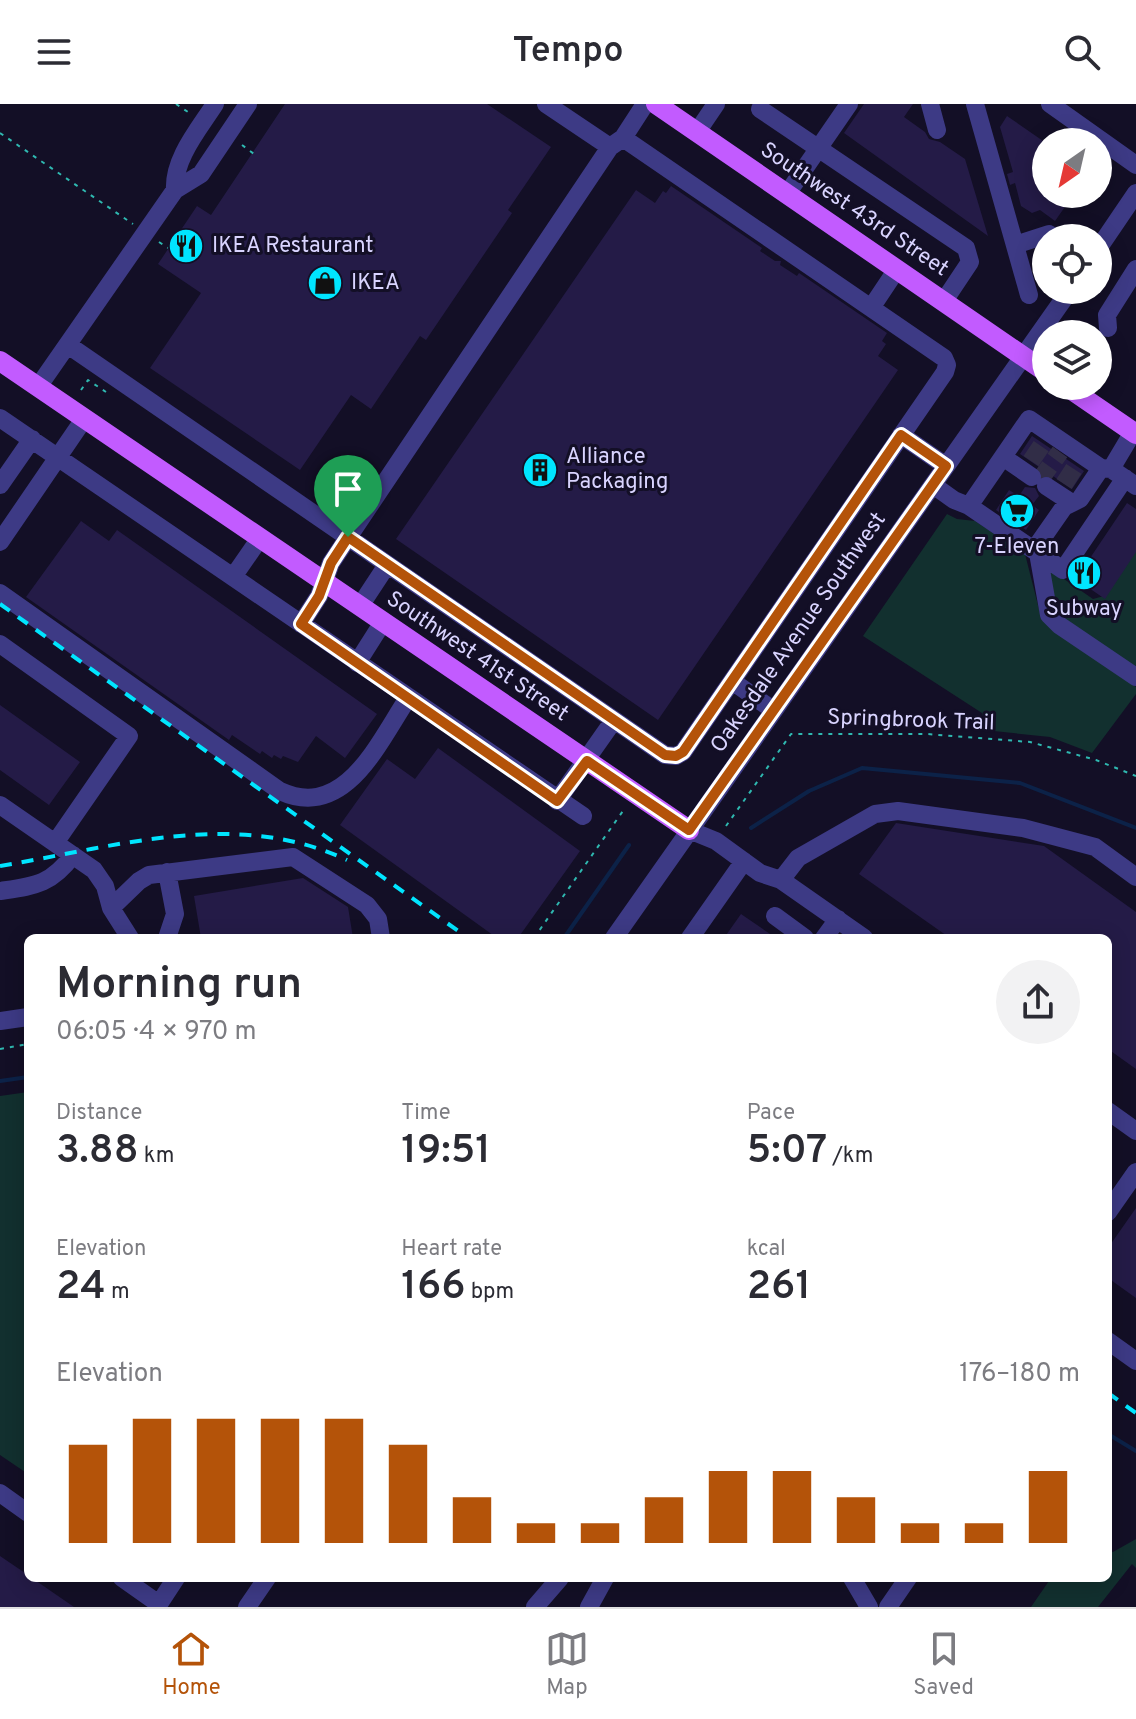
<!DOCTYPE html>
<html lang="en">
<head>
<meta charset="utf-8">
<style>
	body { margin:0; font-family:Overpass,sans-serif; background:#f2f2f3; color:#2b2b33; height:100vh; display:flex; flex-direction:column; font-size:30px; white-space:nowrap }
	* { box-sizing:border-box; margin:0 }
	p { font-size:26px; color:#7c7c81 }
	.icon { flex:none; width:44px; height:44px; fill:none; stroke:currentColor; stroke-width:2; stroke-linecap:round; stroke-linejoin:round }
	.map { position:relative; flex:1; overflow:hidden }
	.details { position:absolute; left:24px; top:830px; width:1088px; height:648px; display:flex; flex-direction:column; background:#fff; border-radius:12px; box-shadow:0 4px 20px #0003 }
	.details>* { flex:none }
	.needle { width:52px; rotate:214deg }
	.fabs { position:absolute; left:1032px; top:24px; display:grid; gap:16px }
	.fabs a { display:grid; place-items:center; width:80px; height:80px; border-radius:50%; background:#fff; box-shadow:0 4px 20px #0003; font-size:40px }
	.pin { position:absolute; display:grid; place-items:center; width:68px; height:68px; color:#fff; margin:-82px -34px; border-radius:50% 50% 50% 0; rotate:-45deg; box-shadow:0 0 8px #0007 }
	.pin .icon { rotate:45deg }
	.round { display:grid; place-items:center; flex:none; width:84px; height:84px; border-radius:42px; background:#f2f2f3 }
	.summary { display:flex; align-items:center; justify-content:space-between; height:136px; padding:0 32px }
	h1 { font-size:44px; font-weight:600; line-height:60px }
	.figures { display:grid; grid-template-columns:repeat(3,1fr); gap:12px; height:136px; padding:8px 32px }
	.figures div { display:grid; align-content:center }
	.figures b { font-size:40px; font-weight:600 }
	.figures small { font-size:22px; font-weight:400 }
	.figures p { font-size:22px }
	.chart { height:224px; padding:16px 32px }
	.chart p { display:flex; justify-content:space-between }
	.chart svg { width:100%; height:144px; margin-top:8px; stroke:#b45309; stroke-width:6 }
	header { display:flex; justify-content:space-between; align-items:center; height:104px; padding:0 32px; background:#fff; font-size:36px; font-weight:600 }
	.menu { display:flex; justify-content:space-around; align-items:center; height:112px; border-top:2px solid #e1e1e2; background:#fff; font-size:22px; color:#7c7c81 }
	.menu a { display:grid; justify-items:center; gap:4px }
	.menu .current { color:#b45309 }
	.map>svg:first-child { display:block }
	.green { fill:#12302f }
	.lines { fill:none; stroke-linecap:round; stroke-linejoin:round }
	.stream { stroke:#0c2248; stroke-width:4 }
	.building { fill:#241b47 }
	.minor-tunnel { stroke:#312d47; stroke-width:18; stroke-dasharray:18 9; stroke-linecap:butt }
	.path { stroke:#2fb8b0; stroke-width:2; stroke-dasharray:4 6; stroke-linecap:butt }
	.minor { stroke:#3d3a85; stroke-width:18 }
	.major { stroke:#c25bff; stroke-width:20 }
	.rail { stroke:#00e5ff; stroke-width:4; stroke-dasharray:12 10; stroke-linecap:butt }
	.route-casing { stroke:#fff; stroke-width:16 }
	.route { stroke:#b45309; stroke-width:10 }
	.labels { text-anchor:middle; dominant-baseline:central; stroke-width:6; stroke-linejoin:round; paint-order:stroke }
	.street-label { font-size:22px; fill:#d9d4ff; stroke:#130f26 }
	.poi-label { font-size:22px; fill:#d9d4ff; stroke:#130f26; text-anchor:start }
</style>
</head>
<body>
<header><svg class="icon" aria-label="menu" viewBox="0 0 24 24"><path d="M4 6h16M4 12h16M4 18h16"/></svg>Tempo<svg class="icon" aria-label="search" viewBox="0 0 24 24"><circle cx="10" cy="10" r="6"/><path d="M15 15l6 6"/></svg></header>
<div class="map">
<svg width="1136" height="1503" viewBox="0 0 1136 1503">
	<rect width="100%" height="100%" fill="#130f26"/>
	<!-- green -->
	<path class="green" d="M947,410L957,415L975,417L1025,450L1040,509L1048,521L1136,583V590L1092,649L1050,633L984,626L982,609L863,532Z
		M1136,445V564L1059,511L1053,496L1048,464L1093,495L1104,492Z
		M28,988V1370L0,1351V992Z
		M1136,1435V1464L1132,1460L1098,1503H1031L1051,1474H1108V1446L1113,1448Z"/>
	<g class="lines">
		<!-- stream -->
		<path class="stream" d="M751,724L809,687L862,664L1020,679L1136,724
			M564,834L629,741
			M0,977L28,973
			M1108,1330L1136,1347"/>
	</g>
	<!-- building -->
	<path class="building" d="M285,0H487L551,43L508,106L512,109L426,236L420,232L371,305L351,291L300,366L150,264L201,189L158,160L197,102L211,111Z
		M864,0H913L904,13L925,28L929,35L940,38L965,55L988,132L844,29Z
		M1007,12L1046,39V90H1074L1055,117L1040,106L1032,109L1021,102L1015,79L1010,81L1007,70L1013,68L1000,23Z
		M671,82L762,144L760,147L775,157H781L780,161L797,172L799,169L887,229L882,237L886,240L878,252L898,266L658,616L396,435L636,86L655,99L663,87L666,89Z
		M1032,332L1084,367L1072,385L1053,372L1043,371L1039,363L1020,350Z
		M1025,383L1035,384L1039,392L1032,401L1039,406L1026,426L996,406L1009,386L1019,392Z
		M1127,399L1136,405V448L1105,495L1076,475Z
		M81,417L109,437L117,426L377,610L345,654L316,632L298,658L283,652L281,655L274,651L272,654L262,647L260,650L232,631L229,636L26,493Z
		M0,601L80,658L49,701L0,666Z
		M438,644L580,747L518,834H497L340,721L387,655L415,675Z
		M896,719L1044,742L1136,808V965L1108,945V834H950L859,770Z
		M303,774L348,803L353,834H201L194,792Z
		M741,810L776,834H724Z
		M1136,1104V1194L1108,1174V1144Z
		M0,1452L28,1471V1474H32L74,1503H0Z"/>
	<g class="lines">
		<!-- minor-tunnel -->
		<path class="minor-tunnel" d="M1031,357L1044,338
			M1039,377L1060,348
			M1064,380L1077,360"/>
		<!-- path -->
		<path class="path" d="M176,0L188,8
			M0,29L133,120
			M242,41L254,50
			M159,138L168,144
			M81,286L88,276L106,288
			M726,722L791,630H927L1030,638L1096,656L1136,672
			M534,834L625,704
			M0,945L28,940"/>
		<!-- minor -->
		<path class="minor" d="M546,0L610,43
			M930,0L937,26
			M975,0L1029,191
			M1050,0L1136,61
			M760,5L966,144L970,158L944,197
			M697,28L716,0
			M175,86C173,55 199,25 215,0
			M787,90L849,0
			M1015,141L1049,130L1056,134
			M1098,145L1136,89
			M871,204L897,165
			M1108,224L1107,211L1136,165
			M68,241L665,651L676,652L683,648L945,268L947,261L944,254L623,34
			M38,283L175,86L201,70L248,0
			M0,314L583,712
			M901,331L946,362
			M1003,353L1032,373
			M1111,365L1133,328
			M1125,374L1063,466L969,402L1029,315L1101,364L1111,365L1136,382
			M0,381L32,335
			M933,381L954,396L969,402
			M1046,382L1072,399
			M0,438L84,315
			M1034,446L1064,403L1080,395L1101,364
			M1038,449L1049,511L1059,521L1136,573
			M233,473L260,434
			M0,489L280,687C345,717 378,639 408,594
			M360,502L387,461
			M301,520L319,492L331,459L610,43L623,34L645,0
			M0,540L129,632L55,739
			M357,559L383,518
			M732,577L773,606
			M557,697L614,616
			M0,701L94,766L105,782L111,804L130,834
			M689,726L716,737L760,769L781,776L864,834
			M781,776L798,754L875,710L898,707L1023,724L1095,743L1136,773
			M0,787C34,782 51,781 73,751
			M111,804L139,777L149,771L293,753L367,801L378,815L381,834
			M775,812L805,834
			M167,834L175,810L167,768
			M614,834L1070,186
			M690,834L744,757
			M824,834L838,815
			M0,917L28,913
			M1108,1007L1136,1027
			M1108,1108L1136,1068
			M1108,1237L1136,1257
			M0,1389L28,1409
			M122,1474L159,1500
			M852,1474L869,1503
			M157,1503L176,1474
			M247,1503L267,1474
			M535,1503L560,1474
			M589,1503L605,1474
			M888,1503L908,1474"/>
		<!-- major -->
		<path class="major" d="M656,0L1046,268
			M0,257L689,726
			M1066,282L1136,330"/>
		<!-- rail -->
		<path class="rail" d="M0,500L468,834
			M0,762C115,743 236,704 347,756
			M1108,1289L1136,1309"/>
	</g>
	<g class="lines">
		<!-- route casing -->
		<g class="route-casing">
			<path id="route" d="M901,331L946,362L689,726L587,657L557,697L301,520L319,492L331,459L348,433L665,651L676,652L683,648Z"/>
		</g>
		<!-- route -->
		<use href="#route" class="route"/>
	</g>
	<!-- icons -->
	<defs>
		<g id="restaurant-disc" transform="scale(1.8)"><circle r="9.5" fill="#00e5ff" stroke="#130f26"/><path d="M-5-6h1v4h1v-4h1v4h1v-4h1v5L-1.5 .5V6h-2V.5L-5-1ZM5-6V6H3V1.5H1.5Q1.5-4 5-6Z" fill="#111"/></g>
		<g id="shop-disc" transform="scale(1.8)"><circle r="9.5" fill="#00e5ff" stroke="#130f26"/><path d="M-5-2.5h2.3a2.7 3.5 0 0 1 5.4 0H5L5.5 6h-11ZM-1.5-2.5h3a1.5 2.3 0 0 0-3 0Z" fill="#111"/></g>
		<g id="building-disc" transform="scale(1.8)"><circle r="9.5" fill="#00e5ff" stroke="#130f26"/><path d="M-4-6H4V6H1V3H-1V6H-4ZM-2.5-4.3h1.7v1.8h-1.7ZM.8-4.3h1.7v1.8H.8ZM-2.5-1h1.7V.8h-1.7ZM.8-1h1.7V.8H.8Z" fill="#111"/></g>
		<g id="supermarket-disc" transform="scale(1.8)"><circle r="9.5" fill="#00e5ff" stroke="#130f26"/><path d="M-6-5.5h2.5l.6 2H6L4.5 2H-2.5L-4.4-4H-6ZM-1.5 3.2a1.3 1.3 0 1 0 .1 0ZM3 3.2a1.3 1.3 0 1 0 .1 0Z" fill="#111"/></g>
	</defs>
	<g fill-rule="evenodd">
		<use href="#restaurant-disc" x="186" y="142"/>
		<use href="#shop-disc" x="325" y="179"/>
		<use href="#building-disc" x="540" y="366"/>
		<use href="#supermarket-disc" x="1017" y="407"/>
		<use href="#restaurant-disc" x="1084" y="469"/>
	</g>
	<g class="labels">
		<!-- street labels -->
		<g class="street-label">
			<text transform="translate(854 106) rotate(34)">Southwest 43rd Street</text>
			<text transform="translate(799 529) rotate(-55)">Oakesdale Avenue Southwest</text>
			<text transform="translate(477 553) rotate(34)">Southwest 41st Street</text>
			<text transform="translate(911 617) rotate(2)">Springbrook Trail</text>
		</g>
		<!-- poi labels -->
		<g class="poi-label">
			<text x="212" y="142">IKEA Restaurant</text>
			<text x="351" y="179">IKEA</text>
			<text x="566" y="353">Alliance<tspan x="566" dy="25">Packaging</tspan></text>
			<text x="1017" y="443" text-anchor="middle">7-Eleven</text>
			<text x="1084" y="505" text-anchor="middle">Subway</text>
		</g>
	</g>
</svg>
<div class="fabs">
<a><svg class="needle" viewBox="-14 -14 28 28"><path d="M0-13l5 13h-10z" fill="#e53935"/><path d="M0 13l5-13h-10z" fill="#7c7c81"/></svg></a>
<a><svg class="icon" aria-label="locate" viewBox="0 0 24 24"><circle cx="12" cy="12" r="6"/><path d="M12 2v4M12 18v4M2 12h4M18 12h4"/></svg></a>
<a><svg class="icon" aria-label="layers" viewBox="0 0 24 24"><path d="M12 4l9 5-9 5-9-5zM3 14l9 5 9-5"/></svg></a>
</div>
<div class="pin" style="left:348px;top:433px;background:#1e9e55"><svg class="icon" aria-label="arrive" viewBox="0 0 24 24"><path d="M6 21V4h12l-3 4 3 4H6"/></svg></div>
<section class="details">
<div class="summary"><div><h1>Morning run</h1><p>06:05 · 4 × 970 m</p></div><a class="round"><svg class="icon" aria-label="share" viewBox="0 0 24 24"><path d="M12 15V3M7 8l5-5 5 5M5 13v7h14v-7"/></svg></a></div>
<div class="figures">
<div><p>Distance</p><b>3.88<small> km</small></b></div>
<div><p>Time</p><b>19:51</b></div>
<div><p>Pace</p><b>5:07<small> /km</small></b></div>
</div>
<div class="figures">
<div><p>Elevation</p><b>24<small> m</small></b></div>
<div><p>Heart rate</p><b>166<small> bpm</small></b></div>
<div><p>kcal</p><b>261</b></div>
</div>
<div class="chart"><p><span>Elevation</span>176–180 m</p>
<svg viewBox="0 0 160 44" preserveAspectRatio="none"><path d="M5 44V14M15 44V6M25 44V6M35 44V6M45 44V6M55 44V14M65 44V30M75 44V38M85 44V38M95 44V30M105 44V22M115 44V22M125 44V30M135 44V38M145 44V38M155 44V22"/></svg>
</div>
</section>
</div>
<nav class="menu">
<a class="current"><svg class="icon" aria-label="home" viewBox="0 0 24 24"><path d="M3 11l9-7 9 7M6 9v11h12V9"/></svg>Home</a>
<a><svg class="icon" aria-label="map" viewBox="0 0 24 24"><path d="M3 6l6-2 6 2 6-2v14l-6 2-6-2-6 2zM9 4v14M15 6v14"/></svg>Map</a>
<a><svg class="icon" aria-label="saved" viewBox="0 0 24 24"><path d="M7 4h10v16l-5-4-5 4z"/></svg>Saved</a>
</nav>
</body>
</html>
